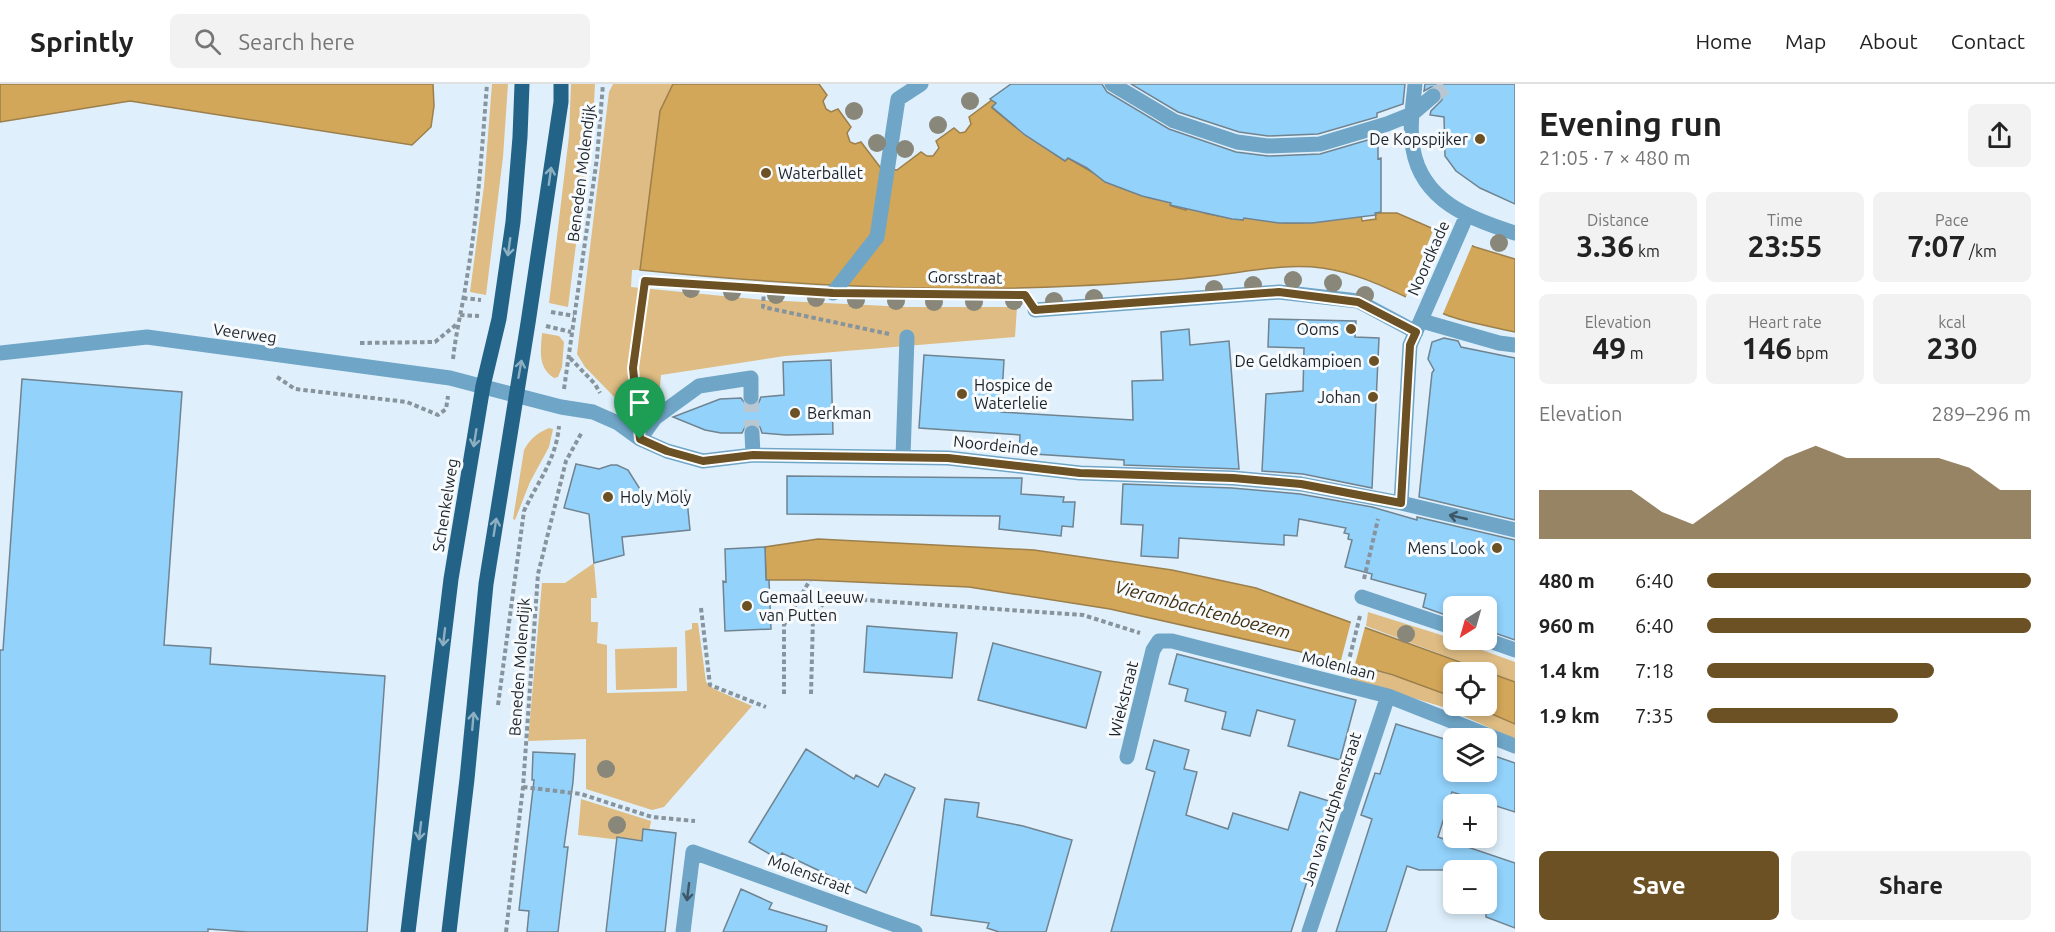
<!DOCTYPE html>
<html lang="en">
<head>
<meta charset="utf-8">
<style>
	body { margin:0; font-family:Ubuntu,sans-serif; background:#f2f2f2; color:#222; height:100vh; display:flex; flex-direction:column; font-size:22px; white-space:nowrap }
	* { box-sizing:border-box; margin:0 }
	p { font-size:20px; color:#767676 }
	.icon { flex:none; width:33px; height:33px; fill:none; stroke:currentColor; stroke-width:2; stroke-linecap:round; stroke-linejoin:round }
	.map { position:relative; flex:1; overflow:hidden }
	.side { display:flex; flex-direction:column; background:#fff; width:540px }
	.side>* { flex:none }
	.needle { width:39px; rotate:217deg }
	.fabs { position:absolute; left:1443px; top:512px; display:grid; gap:12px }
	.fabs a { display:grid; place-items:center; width:54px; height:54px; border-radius:9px; background:#fff; box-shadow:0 3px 9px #0003; font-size:30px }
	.pin { position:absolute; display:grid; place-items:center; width:51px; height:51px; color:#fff; margin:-62px -26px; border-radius:50% 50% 50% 0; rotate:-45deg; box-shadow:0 0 6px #0007 }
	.pin .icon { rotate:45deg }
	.round { display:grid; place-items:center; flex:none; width:63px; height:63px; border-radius:9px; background:#f2f2f2 }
	.overview { display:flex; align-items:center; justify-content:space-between; height:102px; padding:0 24px }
	h1 { font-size:33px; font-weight:700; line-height:45px }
	.metrics { display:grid; grid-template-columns:repeat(3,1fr); gap:9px; height:102px; padding:6px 24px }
	.metrics div { display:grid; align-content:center; border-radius:9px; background:#f2f2f2; text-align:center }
	.metrics b { font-size:30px; font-weight:700 }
	.metrics small { font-size:16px; font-weight:400 }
	.metrics p { font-size:16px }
	.chart { height:168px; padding:12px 24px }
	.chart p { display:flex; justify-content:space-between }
	.chart svg { width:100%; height:108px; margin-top:6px; fill:#6b5123; opacity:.7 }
	.action { display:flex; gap:12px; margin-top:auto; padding:12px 24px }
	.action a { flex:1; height:69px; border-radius:9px; background:#6b5123; color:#fff; font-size:24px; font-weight:700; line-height:69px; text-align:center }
	.action a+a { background:#f2f2f2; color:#222 }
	ul { padding:0 24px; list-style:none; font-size:20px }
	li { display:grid; grid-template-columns:96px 72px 1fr; align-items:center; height:45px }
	li i { height:15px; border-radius:8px; background:#6b5123 }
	header { display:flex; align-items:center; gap:36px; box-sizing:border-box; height:84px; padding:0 30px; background:#fff; border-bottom:2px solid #e0e0e0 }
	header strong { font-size:28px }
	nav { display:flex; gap:33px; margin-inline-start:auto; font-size:21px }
	.search { width:420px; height:54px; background:#f2f2f2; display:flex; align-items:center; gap:15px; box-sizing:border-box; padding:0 21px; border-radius:9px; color:#767676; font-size:22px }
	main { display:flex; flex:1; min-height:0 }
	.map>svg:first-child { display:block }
	.green { fill:#debc83 }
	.water { fill:#d3a759; stroke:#9c7f4b; stroke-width:1.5 }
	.pier { fill:#dff0fc }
	.building { fill:#92d2fb; stroke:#708390; stroke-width:1.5 }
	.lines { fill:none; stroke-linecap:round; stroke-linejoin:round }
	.minor-tunnel { stroke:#b8c7d2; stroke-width:15; stroke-dasharray:15 8; stroke-linecap:butt }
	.path { stroke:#87949d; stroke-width:4; stroke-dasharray:4.5 3; stroke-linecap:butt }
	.minor { stroke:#6fa5c7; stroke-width:15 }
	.major { stroke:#236387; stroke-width:15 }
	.tree { fill:#898779 }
	.oneway { stroke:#8dafc2 }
	.oneway2 { stroke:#3d5768 }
	.route-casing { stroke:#fff; stroke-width:12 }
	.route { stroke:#6b5123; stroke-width:8 }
	.poi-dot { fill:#6b5123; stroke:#f7fbfe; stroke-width:2 }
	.labels { text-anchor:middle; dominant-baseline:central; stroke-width:6; stroke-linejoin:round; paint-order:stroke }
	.poi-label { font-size:16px; fill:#1c2329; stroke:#f7fbfe; text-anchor:end }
	.street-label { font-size:16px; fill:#1c2329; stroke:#f7fbfe }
	.water-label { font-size:18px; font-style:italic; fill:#422f0d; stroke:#f7fbfe }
</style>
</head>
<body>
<header>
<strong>Sprintly</strong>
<div class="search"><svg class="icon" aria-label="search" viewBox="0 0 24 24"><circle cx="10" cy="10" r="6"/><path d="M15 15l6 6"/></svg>Search here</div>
<nav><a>Home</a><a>Map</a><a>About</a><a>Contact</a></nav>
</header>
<main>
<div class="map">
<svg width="1515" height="848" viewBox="0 0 1515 848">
	<rect width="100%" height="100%" fill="#dff0fc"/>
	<!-- green -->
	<path class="green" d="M492,0H508L503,73L486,211L470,208L484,102Z
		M571,0H595L594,19L568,223L549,219L569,52Z
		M613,0H673L660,27L640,186H632L631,203L764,216L907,223H1017L1015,253L785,272L661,291L658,325L622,321L585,283L577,270L609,8Z
		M542,249L559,252L564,258L562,283L558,293L554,294C537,283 541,266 542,249Z
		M549,344L553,345L549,363L530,398L515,436L513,435L524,366C530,355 537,349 549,344Z
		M594,479L597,514H591V538H598L597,559L607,561V609L687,607L685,547L692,545V539H698L706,598L714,605L752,622L664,723L652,726L586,705V655L528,657L542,499H565Z
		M1368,528L1438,550L1515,578V598L1366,542Z
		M677,563V604L616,606L615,565Z
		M1355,582C1388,590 1422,599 1453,613L1454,621H1471L1515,640V655L1443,623L1351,595Z
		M581,715L651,737L647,759L578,751Z"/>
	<!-- water -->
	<path class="water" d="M0,0H433L434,22L431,43L412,61L130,17L0,38Z
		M673,0H819L827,11L823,17L826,25L831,28L838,25L851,43L847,49L850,58L855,60L861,58L880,83L897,86L921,68L927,72H933L939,64L936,57L954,44L960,49L965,48L971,40L969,33L992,16L996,19L992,24L1014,42L1065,77L1068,74L1116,102L1150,114L1171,118V122L1186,126L1187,123L1208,130L1243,136L1244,133L1285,139H1301L1361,131L1362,137L1376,135L1375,129H1397L1475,163L1515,175V248C1493,243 1470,239 1449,232C1407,216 1368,190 1322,184C1285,179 1247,188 1210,192C1165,197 1120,200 1074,202C929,209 785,201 640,186L660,27Z
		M818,455L1034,466L1172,486L1256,504L1515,598V640L1471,621H1486V588H1454L1453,613L1393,591L1346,578L1110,525L969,503L810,496H766L765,463Z"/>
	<!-- pier -->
	<path class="pier" d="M1435,142L1473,159L1442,232L1405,215Z
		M1352,534L1366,539L1354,584L1340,580Z"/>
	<!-- building -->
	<path class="building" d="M1011,0H1102L1107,8L1169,45L1236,68L1268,72L1320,70L1378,53V75L1381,74V128L1375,129L1376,131L1312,139H1279L1244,134L1243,136L1232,135L1170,121L1171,119L1142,112L1105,98L1087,84L1068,74L1065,77L1025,51L992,23L996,19L990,15Z
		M1131,0H1405L1403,20L1377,29V33L1318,50L1268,52L1239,48L1178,28Z
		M1425,0H1515V120L1480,104L1456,87L1445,72L1444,33L1430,31L1431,27L1442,16V10L1436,3H1431L1424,7Z
		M1269,235L1356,237L1355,253L1379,254L1372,404L1303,390L1262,387L1266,310L1303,307L1304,264L1268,263Z
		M1189,245L1190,261L1229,257L1239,385L1124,381V376L1019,369L1020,351L919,344L924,271L1004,276L1001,328L1133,336L1132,297L1163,296L1161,248Z
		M1444,254L1458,257L1461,263L1515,274V436L1419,413L1432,289L1434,286L1428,275L1432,258Z
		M831,276L833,350L786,351L762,349L760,343L752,339L746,341L742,349H721L705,346L673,333L720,315L741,314L747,322H755L759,318L761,313L784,311L783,278Z
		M22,295L182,308L164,561L211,564L210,580L385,592L367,848H248L208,845V848H0V566H3Z
		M576,380L599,385L611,381H617L628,386L643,410L686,406L690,446L622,453L624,471L594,479L589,430L564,424Z
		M787,392L1022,394L1021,410L1064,413L1063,418H1075L1073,443L1062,442L1061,452L999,445L1000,432L787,430Z
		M1123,400L1232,404L1300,410L1372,423L1417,436V433L1515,456V556L1486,546V522H1454V534L1423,523L1426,510L1371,495L1372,490L1345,483L1352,456L1348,455L1349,450L1344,449L1346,444L1299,435L1297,452L1284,451V461L1179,454L1178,474L1141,472L1143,441L1121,440Z
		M765,463L766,496H769L771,545L725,547L723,497L726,498L725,465Z
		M867,542L957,549L952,594L864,588Z
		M993,559L1101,588L1086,644L978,616Z
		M1177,570L1356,616L1340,676L1288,662L1295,636L1257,626L1250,652L1222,645L1226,628L1185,617L1188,605L1169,600Z
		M1396,640L1454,658V687H1486V669L1515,679V728L1452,708L1438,753L1515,779V844L1486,833V786H1419L1407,782L1386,848H1336L1372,735L1361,731L1375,689L1380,690Z
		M1154,656L1189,666L1184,685L1197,688L1186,731L1228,745L1233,729L1288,746L1300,708L1332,718L1291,848H1111L1155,688L1146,685Z
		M806,665L854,695L856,691L878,703L885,690L915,704L866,809L782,769L778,775L749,758Z
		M533,668L575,670L573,698L564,763H568L558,848H527L529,827L519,826L534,696H532Z
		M945,715L979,719L977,733L1023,742L1072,756L1046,848H999L987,844L989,839L931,831Z
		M643,745L676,749L665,848H606L617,753L642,757Z
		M741,805L772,819L769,825L827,842L826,848H723Z"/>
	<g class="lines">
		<!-- minor-tunnel -->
		<path class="minor-tunnel" d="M1433,12L1450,0
			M751,313L752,349"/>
		<!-- path -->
		<path class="path" d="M764,205L763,223L889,250
			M858,209L1021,211
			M463,214L481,216
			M551,228L574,232
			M460,231L479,232
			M546,242L571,248
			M360,259L435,258L457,240
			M570,274L595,300L600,309
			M453,275C456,247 463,221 467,193C478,129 482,64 487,0
			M277,293L295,305L407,318L438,331L446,325L448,312
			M564,305L597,74L603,0
			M637,325L633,284L645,197L814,208
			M1364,495L1378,435
			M701,524L710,601L766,623
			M1348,580L1360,532
			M784,610V541L810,496
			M811,610L813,534L825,517L836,514L1083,531L1140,549
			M498,621L524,427C538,397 556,376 559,342
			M523,703L581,710L652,733L695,737
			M506,848L523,703L538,490L566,377L582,348"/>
		<!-- minor -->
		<path class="minor" d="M1112,0L1174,37L1237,58L1268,62L1320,60L1387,40L1412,30L1433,12
			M1415,0C1413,21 1409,44 1413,65C1422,117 1470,135 1515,149
			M833,209L877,153L898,15L921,0
			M1035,226L1279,208L1358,217L1416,248
			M1422,237L1499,259L1515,261
			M0,269L147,253L450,294L561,323L593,328L618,339L640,355L667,367L703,377L753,371L948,374L1080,389L1233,394L1301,400L1401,419L1515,446
			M752,349L753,371
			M640,355L655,334L699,302L751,294V313
			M903,373L907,253
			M1401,419L1410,261L1467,131
			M1362,513L1454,544
			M1484,555L1515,566
			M1127,673L1153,566L1159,557H1172L1388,612L1515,662
			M683,848L693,768L915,848
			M1309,848L1388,612"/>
		<!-- major -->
		<path class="major" d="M408,848L451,495L483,302L499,235L513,138L520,53L522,0
			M449,848L467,695L486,500L528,239L561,18V0"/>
	</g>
	<!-- trees -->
	<g class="tree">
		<circle cx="970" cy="17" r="9"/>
		<circle cx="854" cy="27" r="9"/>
		<circle cx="938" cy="41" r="9"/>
		<circle cx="877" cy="59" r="9"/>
		<circle cx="905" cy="65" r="9"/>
		<circle cx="1499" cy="159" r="9"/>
		<circle cx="1293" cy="196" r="9"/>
		<circle cx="1333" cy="199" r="9"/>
		<circle cx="1253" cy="201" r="9"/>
		<circle cx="691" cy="205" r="9"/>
		<circle cx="1214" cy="205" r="9"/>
		<circle cx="732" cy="208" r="9"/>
		<circle cx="776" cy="211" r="9"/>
		<circle cx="1365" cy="211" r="9"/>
		<circle cx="816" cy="214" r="9"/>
		<circle cx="1094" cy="214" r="9"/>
		<circle cx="856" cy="216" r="9"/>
		<circle cx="896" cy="217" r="9"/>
		<circle cx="1014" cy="217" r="9"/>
		<circle cx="1054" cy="217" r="9"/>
		<circle cx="934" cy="218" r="9"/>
		<circle cx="974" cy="218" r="9"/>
		<circle cx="1406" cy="550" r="9"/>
		<circle cx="606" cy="685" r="9"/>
		<circle cx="617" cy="741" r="9"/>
	</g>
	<!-- one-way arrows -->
	<defs><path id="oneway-shaft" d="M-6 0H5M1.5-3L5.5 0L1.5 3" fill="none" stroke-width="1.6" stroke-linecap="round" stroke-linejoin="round" transform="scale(1.5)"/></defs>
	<g class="oneway">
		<use href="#oneway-shaft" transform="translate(550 92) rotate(-82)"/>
		<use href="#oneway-shaft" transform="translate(509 163) rotate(98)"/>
		<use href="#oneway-shaft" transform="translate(520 285) rotate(-80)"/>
		<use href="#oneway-shaft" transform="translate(475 354) rotate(99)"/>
		<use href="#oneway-shaft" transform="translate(495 443) rotate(-81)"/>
		<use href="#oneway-shaft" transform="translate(444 553) rotate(97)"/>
		<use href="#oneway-shaft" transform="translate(473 637) rotate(-85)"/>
		<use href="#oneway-shaft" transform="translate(420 747) rotate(97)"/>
	</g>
	<g class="oneway2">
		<use href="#oneway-shaft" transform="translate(1458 433) rotate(-167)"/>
		<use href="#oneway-shaft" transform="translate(688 808) rotate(97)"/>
	</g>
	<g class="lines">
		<!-- route casing -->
		<g class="route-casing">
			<path id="route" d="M645,197L833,209L1025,211L1035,226L1279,208L1358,218L1416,248L1410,261L1401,419L1301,400L1233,394L1080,389L948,374L753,371L703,377L667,367L640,355L633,284Z"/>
		</g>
		<!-- route -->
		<use href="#route" class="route"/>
	</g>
	<!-- markers -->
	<g class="poi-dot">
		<circle cx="1480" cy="55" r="6"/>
		<circle cx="766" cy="89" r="6"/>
		<circle cx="1351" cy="245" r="6"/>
		<circle cx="1374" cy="277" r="6"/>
		<circle cx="962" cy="310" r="6"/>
		<circle cx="1373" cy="313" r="6"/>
		<circle cx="795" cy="329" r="6"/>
		<circle cx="608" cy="413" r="6"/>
		<circle cx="1497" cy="464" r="6"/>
		<circle cx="747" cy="522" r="6"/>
	</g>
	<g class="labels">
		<!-- poi labels -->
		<g class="poi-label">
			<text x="1468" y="55">De Kopspijker</text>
			<text x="778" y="89" text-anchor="start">Waterballet</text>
			<text x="1339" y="245">Ooms</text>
			<text x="1362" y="277">De Geldkampioen</text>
			<text x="974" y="301" text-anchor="start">Hospice de<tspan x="974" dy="18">Waterlelie</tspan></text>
			<text x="1361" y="313">Johan</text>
			<text x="807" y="329" text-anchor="start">Berkman</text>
			<text x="620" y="413" text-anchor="start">Holy Moly</text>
			<text x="1485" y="464">Mens Look</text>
			<text x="759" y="513" text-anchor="start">Gemaal Leeuw<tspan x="759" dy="18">van Putten</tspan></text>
		</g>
		<!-- street labels -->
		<g class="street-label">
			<text transform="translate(581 89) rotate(-83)">Beneden Molendijk</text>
			<text transform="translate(1428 174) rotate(-66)">Noordkade</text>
			<text transform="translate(965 193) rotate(1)">Gorsstraat</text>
			<text transform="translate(245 249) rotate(8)">Veerweg</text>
			<text transform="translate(996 361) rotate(6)">Noordeinde</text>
			<text transform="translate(445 421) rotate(-81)">Schenkelweg</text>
			<text transform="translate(1339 581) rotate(14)">Molenlaan</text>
			<text transform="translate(519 583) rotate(-86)">Beneden Molendijk</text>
			<text transform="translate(1123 615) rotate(-76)">Wiekstraat</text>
			<text transform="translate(1331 725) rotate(-72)">Jan van Zutphenstraat</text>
			<text transform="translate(810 790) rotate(20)">Molenstraat</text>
		</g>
		<!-- water labels -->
		<g class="water-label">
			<text transform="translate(1203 525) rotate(15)">Vierambachtenboezem</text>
		</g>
	</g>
</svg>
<div class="fabs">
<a><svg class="needle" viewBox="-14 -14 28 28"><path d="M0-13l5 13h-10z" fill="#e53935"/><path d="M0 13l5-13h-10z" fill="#767676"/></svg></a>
<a><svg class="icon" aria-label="locate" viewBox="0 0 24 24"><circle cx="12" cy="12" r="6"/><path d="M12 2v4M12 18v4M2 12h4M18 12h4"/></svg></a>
<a><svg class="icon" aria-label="layers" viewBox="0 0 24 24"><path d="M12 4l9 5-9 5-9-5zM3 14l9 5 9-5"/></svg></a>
<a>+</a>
<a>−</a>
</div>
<div class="pin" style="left:640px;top:355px;background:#1e9e55"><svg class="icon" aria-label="arrive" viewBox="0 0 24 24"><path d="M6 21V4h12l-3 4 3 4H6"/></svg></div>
</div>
<section class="side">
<div class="overview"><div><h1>Evening run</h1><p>21:05 · 7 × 480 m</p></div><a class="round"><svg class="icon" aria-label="share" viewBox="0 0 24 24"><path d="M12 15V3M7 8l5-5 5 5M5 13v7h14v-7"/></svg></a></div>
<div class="metrics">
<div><p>Distance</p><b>3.36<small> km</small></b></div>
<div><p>Time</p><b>23:55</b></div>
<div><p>Pace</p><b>7:07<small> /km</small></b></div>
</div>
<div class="metrics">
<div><p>Elevation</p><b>49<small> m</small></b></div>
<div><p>Heart rate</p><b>146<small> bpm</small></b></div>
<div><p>kcal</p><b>230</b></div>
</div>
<div class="chart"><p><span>Elevation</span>289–296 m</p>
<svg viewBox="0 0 160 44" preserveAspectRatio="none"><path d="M0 44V24L10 24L20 24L30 24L40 33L50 38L60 29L70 20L80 11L90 6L100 11L110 11L120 11L130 11L140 15L150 24L160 24V44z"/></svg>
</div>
<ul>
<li><b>480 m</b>6:40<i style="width:100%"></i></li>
<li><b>960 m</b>6:40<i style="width:100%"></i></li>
<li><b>1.4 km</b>7:18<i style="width:70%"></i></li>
<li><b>1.9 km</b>7:35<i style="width:59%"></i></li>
</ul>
<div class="action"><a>Save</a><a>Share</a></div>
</section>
</main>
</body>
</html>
